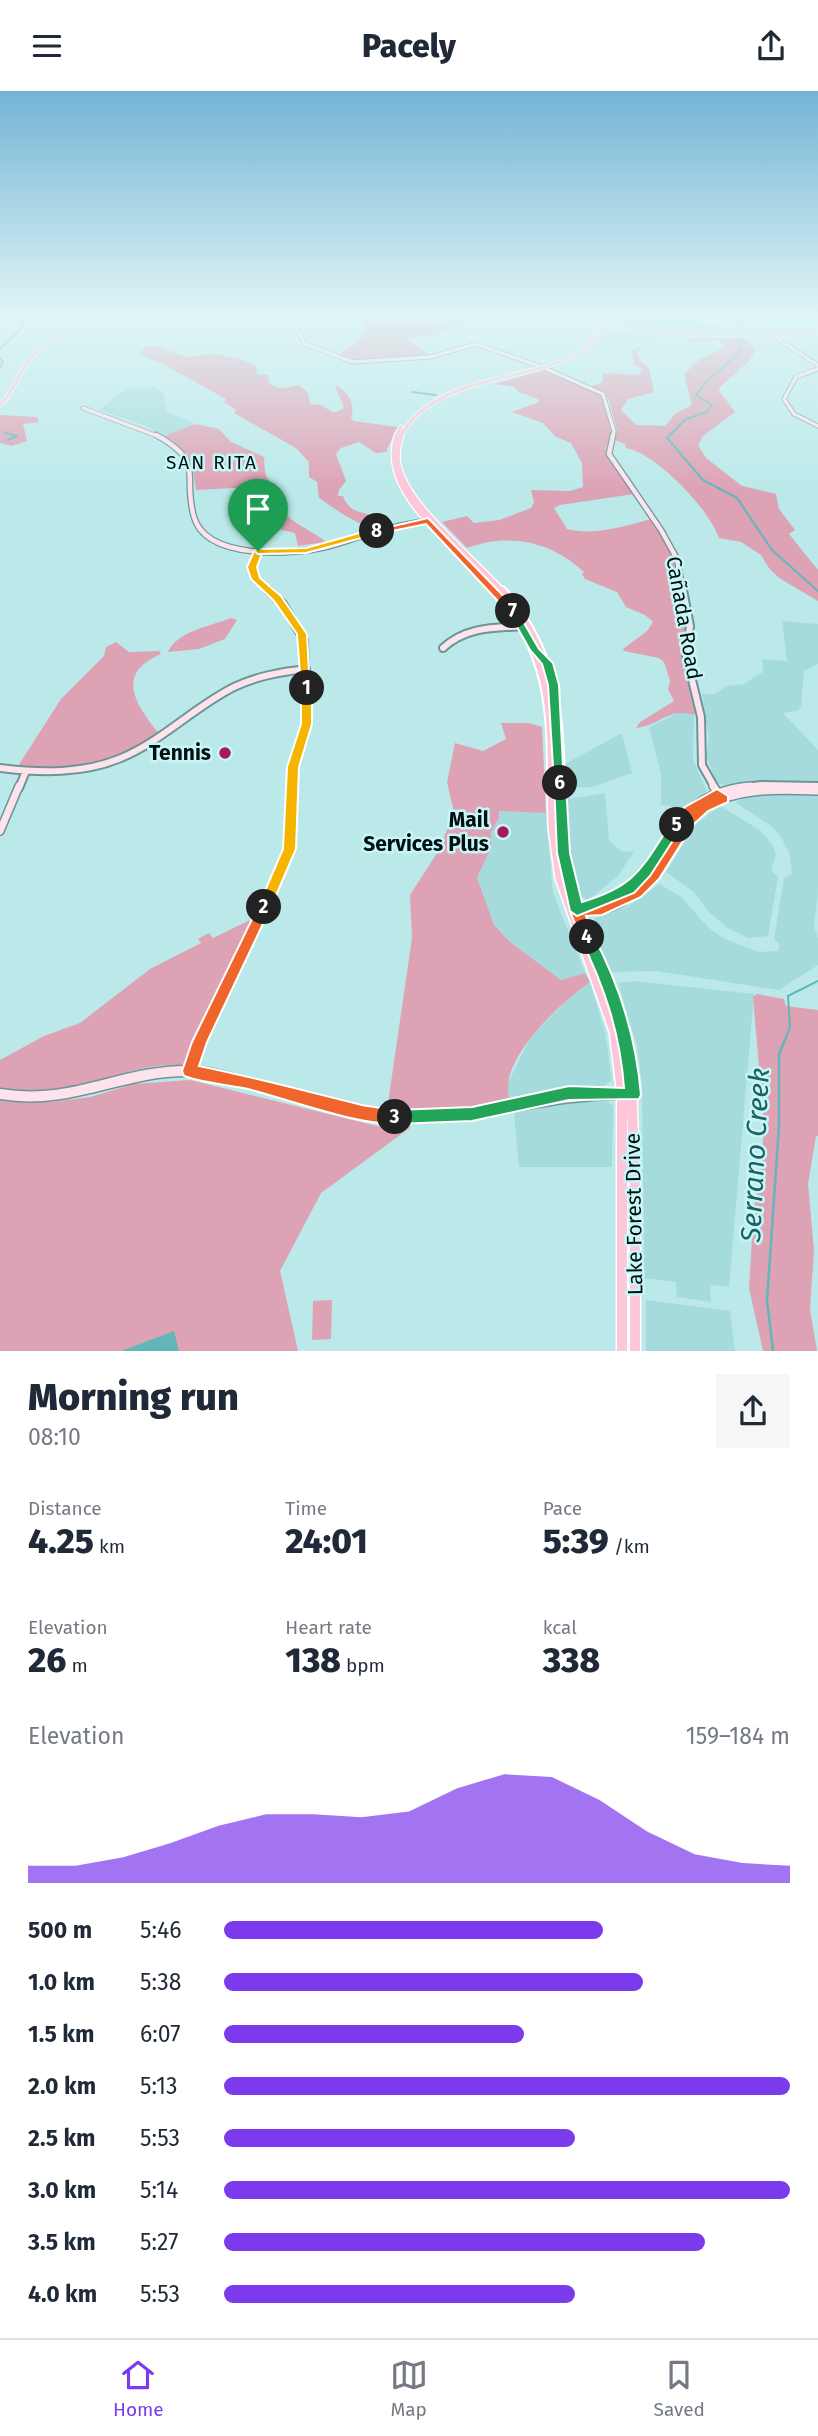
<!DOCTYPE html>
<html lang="en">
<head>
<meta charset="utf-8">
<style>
	body { margin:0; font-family:"Fira Sans",sans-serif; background:#f6f6f7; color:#1f2937; height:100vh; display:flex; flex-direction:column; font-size:26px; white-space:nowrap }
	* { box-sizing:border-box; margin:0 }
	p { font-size:23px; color:#747a83 }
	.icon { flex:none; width:38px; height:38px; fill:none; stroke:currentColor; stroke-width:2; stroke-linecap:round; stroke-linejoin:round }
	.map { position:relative; height:1260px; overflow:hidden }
	.details { display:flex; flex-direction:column; background:#fff; flex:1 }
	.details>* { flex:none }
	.pin { position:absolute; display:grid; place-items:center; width:60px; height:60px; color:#fff; margin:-72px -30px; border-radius:50% 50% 50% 0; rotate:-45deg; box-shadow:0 0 7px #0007 }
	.pin .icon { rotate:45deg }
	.km { position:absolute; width:35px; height:35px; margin:-18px; border-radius:50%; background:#222; color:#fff; font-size:19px; line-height:35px; text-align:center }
	.round { display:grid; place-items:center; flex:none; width:74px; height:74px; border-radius:0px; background:#f6f6f7 }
	.summary { display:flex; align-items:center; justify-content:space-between; height:119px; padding:0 28px }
	h1 { font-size:38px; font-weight:800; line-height:52px }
	.figures { display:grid; grid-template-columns:repeat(3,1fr); gap:10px; height:119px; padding:7px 28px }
	.figures div { display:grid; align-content:center }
	.figures b { font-size:35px; font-weight:800 }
	.figures small { font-size:19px; font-weight:400 }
	.figures p { font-size:19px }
	.chart { height:196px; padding:14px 28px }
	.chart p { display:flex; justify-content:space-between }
	.chart svg { width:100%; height:126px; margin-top:7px; fill:#7c3aed; opacity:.7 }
	ul { padding:0 28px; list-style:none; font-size:23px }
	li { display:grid; grid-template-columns:112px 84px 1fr; align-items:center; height:52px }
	li i { height:18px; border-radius:9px; background:#7c3aed }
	header { display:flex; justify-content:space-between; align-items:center; height:91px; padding:0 28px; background:#fff; font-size:32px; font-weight:800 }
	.tabs { display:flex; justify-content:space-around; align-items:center; height:98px; border-top:2px solid #e0e1e3; background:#fff; font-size:19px; color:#747a83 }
	.tabs a { display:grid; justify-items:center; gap:4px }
	.tabs .current { color:#7c3aed }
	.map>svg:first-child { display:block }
	.built { fill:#a5dbdc }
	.green { fill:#dea2b5 }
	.water { fill:#64b5b8 }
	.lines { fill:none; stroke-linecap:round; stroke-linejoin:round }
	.stream-far1 { stroke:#64b5b8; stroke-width:2 }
	.stream { stroke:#64b5b8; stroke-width:2.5 }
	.secondary-far4-casing { stroke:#6b9697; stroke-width:5 }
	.secondary-far3-casing { stroke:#6b9697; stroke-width:7 }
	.secondary-far2-casing { stroke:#6b9697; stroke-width:10 }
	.secondary-far1-casing { stroke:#6b9697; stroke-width:10 }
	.secondary-casing { stroke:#6b9697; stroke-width:13 }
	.primary-far4-casing { stroke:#fff; stroke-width:5 }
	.primary-far3-casing { stroke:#fff; stroke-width:7 }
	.primary-far2-casing { stroke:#fff; stroke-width:10 }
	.primary-far1-casing { stroke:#fff; stroke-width:10 }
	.primary-casing { stroke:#fff; stroke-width:13 }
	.secondary-far4 { stroke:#ffe3ec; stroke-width:3.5 }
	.secondary-far3 { stroke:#ffe3ec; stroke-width:4.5 }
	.secondary-far2 { stroke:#ffe3ec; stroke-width:6 }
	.secondary-far1 { stroke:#ffe3ec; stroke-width:7 }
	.secondary { stroke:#ffe3ec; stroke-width:10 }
	.primary-far4 { stroke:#fec7d9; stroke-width:3.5 }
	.primary-far3 { stroke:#fec7d9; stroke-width:4.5 }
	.primary-far2 { stroke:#fec7d9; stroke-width:6 }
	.primary-far1 { stroke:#fec7d9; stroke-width:7 }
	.primary { stroke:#fec7d9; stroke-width:10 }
	.split-1 { fill:#f5b400; stroke:#fff; stroke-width:2 }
	.split-2 { fill:#f5b400; stroke:#fff; stroke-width:2 }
	.split-3 { fill:#f0652b; stroke:#fff; stroke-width:2 }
	.split-4 { fill:#22a559; stroke:#fff; stroke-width:2 }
	.split-5 { fill:#f0652b; stroke:#fff; stroke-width:2 }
	.split-6 { fill:#22a559; stroke:#fff; stroke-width:2 }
	.split-7 { fill:#22a559; stroke:#fff; stroke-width:2 }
	.split-8 { fill:#f0652b; stroke:#fff; stroke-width:2 }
	.split-9 { fill:#f5b400; stroke:#fff; stroke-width:2 }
	.poi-dot { fill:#a61a5d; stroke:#c8f6f7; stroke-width:2.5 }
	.labels { text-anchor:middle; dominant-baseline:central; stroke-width:5; stroke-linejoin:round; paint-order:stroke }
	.far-neighbourhood-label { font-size:19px; letter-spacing:2px; fill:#010f10; stroke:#c8f6f7 }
	.street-label { font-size:21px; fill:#010f10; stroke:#c8f6f7 }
	.poi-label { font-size:21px; font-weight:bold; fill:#010f10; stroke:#c8f6f7; text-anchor:end }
	.near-water-label { font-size:28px; font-style:italic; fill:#1d6163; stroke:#c8f6f7 }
</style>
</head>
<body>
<header><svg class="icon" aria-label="menu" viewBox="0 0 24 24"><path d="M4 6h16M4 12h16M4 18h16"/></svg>Pacely<svg class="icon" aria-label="share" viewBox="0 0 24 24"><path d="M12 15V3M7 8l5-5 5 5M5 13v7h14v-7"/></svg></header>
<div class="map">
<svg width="818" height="1260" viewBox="0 0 818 1260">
	<rect width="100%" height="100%" fill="#bbe9ea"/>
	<!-- built -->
	<path class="built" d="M624,223H678L680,226L693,228L700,234L715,233L725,241L697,243L613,235Z
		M611,240L652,246L676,247L631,253L599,250Z
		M154,296L163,301L167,320L195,333L165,345L144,334L99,319L126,298Z
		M782,530L818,533V573L804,580L801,616L797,620L783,622L818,659V690H751L724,694L717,692L706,665L709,648L702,603H714L727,595L744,593L763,581L762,568L787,570Z
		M682,620L694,624L693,669L707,700L682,717L661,714V683L649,636Z
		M622,642L632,682L592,696L567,697L565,673Z
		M605,702L609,749L621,760L634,761L617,786L588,809L578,804L571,768L567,708Z
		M767,704H818V803L814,835L818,847V874L779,899L656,880L611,881L590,834L596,826L629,815L659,793L680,805L709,837L723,847L758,861L778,860L780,854L774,848L784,787L792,783L790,764L781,746L771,735L736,712L738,707Z
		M720,715L760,739L772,753L776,764L771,779L778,786L768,845L748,847L728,837L709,821L694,801L666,781L696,733Z
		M499,720L546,722L553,802L585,882L561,889L510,851L494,834L477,787L491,757V742L499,727Z
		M635,890L754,903L729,1196L710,1194L711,1211L677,1206L676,1191L644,1187L642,994L637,955L618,892Z
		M590,891L605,941L612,989L604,995H563L509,1007L506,996L530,947L573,903Z
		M605,1008L613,1015L612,1076H519L514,1021L550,1011Z
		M646,1209L730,1220L735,1260H646Z"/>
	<!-- green -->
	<path class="green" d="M369,223H454L467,229L433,245L407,247L430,265L353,270L338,265L362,246Z
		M743,247L756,258L750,269L718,298L735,321L703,345L698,354L706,367L742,395L776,403L779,418L795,439L789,443L818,479V510L779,487L769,477L761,464L741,451L719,447C709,418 656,362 626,357L625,353L615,349L617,339L608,306L592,295L602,291L603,282L638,284L643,279L634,273L632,260L649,253L638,259C636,267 642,273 649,277L654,301L628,308L621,319L636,334L665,335L675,323L692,314L684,283L700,268L726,256L719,249L687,251L685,248Z
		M145,255L159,256L186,266L214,263L241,268L256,275L257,283L268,284L269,291C279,301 286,296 299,294L308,302L310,313L321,314L334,322L344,317L335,295H337C348,301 356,314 351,327L354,330L397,336L386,361L376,362L359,351L341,357L336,363L346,390L339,399L338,405H343C350,423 361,420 377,426L383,436C365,441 334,417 319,407L317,391L309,386V371L296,357L234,322L236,319L224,311L226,308L163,273L140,264Z
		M544,279L597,301L604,309L612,343L606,357L608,366L634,403L560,414L554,417L567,438C593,445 626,435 651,428L674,467L687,538L682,560L697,618L694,624C669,616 661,634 636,637L640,631L674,610L668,598L670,590L664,571L659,567L624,560L623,558L647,540L653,531L645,524L626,516L617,501L585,488L582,483L584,481C552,451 510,441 467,457L442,431L467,425L474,432L499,429L531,417L534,411L531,399L570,400L583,396L582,372L571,352L556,346L543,332L512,321L539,311L538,308L519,301L514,296L495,293Z
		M0,324L37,326L39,331L23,333L27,350L12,355L0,352Z
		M195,333L219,338L231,351L264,366C265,383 264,387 278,398C274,428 307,435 326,451L298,455L295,442L252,432L245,413L258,407L260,402L254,396L196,399L192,371L165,345Z
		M231,527L237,529L225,548L199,558L168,561C177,540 211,535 231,527Z
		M116,551L129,561L159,560L161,563C114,583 136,614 160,644C114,671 72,688 18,675L61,608L104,565L106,556Z
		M501,632H529L542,636L546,722L499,720V727L491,742V757L477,787L494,834L510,851L561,889L585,882L590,891C561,912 499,967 509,1007L458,1018L387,1019L412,847L410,804L439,759L454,721L447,691L455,652L483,660L506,648Z
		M252,828L184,975C143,970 105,991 66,998C44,1002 22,999 0,997V969L44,945L80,932L150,878L201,852L198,848L209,842L213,847Z
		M757,903L784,908L786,915L818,919V1045H816L808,1093L814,1159L810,1218L817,1260H763L749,1197L754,1115L760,1092L764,1035L753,906Z
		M190,989L385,1037L411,1036L321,1102L280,1180L298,1260H0V1009L52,1011L90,1006L134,993Z
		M332,1209L331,1248L312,1249L313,1210Z"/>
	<!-- water -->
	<path class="water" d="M174,1240L179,1260H121Z"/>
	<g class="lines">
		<!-- stream-far1 -->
		<path class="stream-far1" d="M740,223L738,227L745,240L742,242
			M738,248L741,257L739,263L707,290L696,304L712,314L707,321L686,328L667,347L703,389L737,407L772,459L818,500
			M738,249L747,251
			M0,258L23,236L17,223
			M0,267L3,271L0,277
			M412,301L436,304
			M5,342L17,345L8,349
			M786,946L790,936L788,905L818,890"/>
		<!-- stream -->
		<path class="stream" d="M773,1260L767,1209L779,1035V963L787,944"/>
		<!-- secondary-far4 casing -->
		<g class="secondary-far4-casing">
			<path id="secondary-far4" d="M293,223L292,229L305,253L353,271L430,266L476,253L539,275
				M768,242L818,274
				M542,276L603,303L614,340L613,346
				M818,278L796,286L784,308L794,323L818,335
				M83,317L160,346"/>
		</g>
		<!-- secondary-far3 casing -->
		<g class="secondary-far3-casing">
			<path id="secondary-far3" d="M156,344C206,371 182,385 194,426C206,469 292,464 326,456C345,452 363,443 382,439C398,435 414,432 430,429
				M613,344L609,363L661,439L677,468L683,501
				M258,461C250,481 254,487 269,501"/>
		</g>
		<!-- secondary-far2 casing -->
		<g class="secondary-far2-casing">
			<path id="secondary-far2" d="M268,499L283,513L304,549L306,633L294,675L292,697
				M683,499L690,535L686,564L701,626L702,674L715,697
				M443,557C467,535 495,537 526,535
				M0,677C41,682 83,683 121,667C162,650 194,616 234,596C257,585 281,581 306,578
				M19,697L26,680
				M737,697L761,694L818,695"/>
		</g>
		<!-- secondary-far1 casing -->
		<g class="secondary-far1-casing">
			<path id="secondary-far1" d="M713,695L723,708
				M0,740L19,695
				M577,820C594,810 616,809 632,796C681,755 669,703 750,695
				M573,821C627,824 649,792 676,750C683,738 691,724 703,717C737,696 780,699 818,700
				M202,946L287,767L292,695"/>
		</g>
		<!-- secondary casing -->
		<g class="secondary-casing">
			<path id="secondary" d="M190,980L203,944
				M0,1003C73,1015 121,979 189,980C206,980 224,986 241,990C292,1003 343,1023 397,1026C473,1030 547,1002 624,1003"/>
		</g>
		<!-- primary-far4 casing -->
		<g class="primary-far4-casing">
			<path id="primary-far4" d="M540,223C632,246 723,246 818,242
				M584,254L614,223
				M0,314C14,301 18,282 30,268C56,238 99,230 136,223
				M396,346L401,336
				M400,346C434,285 516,292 572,266C591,256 606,239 620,223"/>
		</g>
		<!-- primary-far3 casing -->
		<g class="primary-far3-casing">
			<path id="primary-far3" d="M397,344C376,405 464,459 498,501
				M401,344C398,356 396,365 399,376C409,417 475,468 503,501"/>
		</g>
		<!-- primary-far2 casing -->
		<g class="primary-far2-casing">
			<path id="primary-far2" d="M497,499C550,565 551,616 551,697
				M502,499C555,560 560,620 561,697"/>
		</g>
		<!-- primary-far1 casing -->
		<g class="primary-far1-casing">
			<path id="primary-far1" d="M551,695L552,737L559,787L615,946
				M561,695L563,762L577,820L608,888L626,946"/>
		</g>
		<!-- primary casing -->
		<g class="primary-casing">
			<path id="primary" d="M615,944L622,1001V1260
				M625,944L630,965L635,1097V1260"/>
		</g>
		<!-- secondary-far4 -->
		<use href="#secondary-far4" class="secondary-far4"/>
		<!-- secondary-far3 -->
		<use href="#secondary-far3" class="secondary-far3"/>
		<!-- secondary-far2 -->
		<use href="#secondary-far2" class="secondary-far2"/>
		<!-- secondary-far1 -->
		<use href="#secondary-far1" class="secondary-far1"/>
		<!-- secondary -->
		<use href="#secondary" class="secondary"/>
		<!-- primary-far4 -->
		<use href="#primary-far4" class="primary-far4"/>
		<!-- primary-far3 -->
		<use href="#primary-far3" class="primary-far3"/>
		<!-- primary-far2 -->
		<use href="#primary-far2" class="primary-far2"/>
		<!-- primary-far1 -->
		<use href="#primary-far1" class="primary-far1"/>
		<!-- primary -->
		<use href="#primary" class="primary"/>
	</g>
	<!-- sky -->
	<linearGradient id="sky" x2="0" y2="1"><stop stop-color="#73b4d5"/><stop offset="0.56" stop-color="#e0f5f6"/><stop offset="1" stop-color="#e0f5f6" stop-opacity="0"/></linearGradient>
	<rect width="818" height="399" fill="url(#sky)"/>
	<!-- split-1 -->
	<path class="split-1" d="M258,458L263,460L257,476L260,487L281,505L307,543L310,600L301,597L297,543L274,510L251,488L247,476L254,460Z"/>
	<!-- split-2 -->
	<path class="split-2" d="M307,594L312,597V633L299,676L296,758L271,816L264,821L258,816L283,758L287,676L301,633V597Z"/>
	<!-- split-3 -->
	<path class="split-3" d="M264,811L271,816L207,951L199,975C253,986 305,1000 358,1013C372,1017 387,1016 401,1021L403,1026L401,1031C374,1040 280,1006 248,998C227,994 204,992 184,985L182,980L192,951L258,816Z"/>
	<!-- split-4 -->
	<path class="split-4" d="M587,841L592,842C620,894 636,945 641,1004L639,1008L569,1009L472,1030L395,1033L389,1031L387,1026L389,1021L395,1019L472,1016L569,995L624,997C620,941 604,895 580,846Z"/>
	<!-- split-5 -->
	<path class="split-5" d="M717,698L728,705V711L708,720L693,734L659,788L641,806L602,824L586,825L594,846L592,850H582L570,820L572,817C580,815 587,816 594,815C637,808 657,770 678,738L671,734L685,716Z"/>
	<!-- split-6 -->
	<path class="split-6" d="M560,689L566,692L570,762L582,811C637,795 642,776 672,731L677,729L683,734L650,785L634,802L577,825L570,820L557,762L554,692Z"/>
	<!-- split-7 -->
	<path class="split-7" d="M513,517L516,518L539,558L553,572L559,594L564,695L560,696L554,692L548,594L542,573L530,559L508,520Z"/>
	<!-- split-8 -->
	<path class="split-8" d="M428,427L516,518V522H509L426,433L377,443L372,440Z"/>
	<!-- split-9 -->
	<path class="split-9" d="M377,437L381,440L380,442L306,462L258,463L254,460L258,458L306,457Z"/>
	<!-- markers -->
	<g class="poi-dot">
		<circle cx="225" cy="662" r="7"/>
		<circle cx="503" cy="741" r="7"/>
	</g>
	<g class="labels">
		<!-- far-neighbourhood labels -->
		<g class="far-neighbourhood-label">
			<text x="212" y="371">SAN RITA</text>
		</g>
		<!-- street labels -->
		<g class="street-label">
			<text transform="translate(684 527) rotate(80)">Cañada Road</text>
			<text transform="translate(634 1123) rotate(-91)">Lake Forest Drive</text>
		</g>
		<!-- poi labels -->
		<g class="poi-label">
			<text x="211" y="662">Tennis</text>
			<text x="489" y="729">Mail<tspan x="489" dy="24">Services Plus</tspan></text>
		</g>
		<!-- near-water labels -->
		<g class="near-water-label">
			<text transform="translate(755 1064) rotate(-87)">Serrano Creek</text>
		</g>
	</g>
</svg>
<div class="pin" style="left:258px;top:460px;background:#1e9e55"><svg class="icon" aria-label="arrive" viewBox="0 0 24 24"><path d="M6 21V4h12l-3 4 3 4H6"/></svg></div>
<b class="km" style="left:307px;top:597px">1</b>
<b class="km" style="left:264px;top:816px">2</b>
<b class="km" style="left:395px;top:1026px">3</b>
<b class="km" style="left:587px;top:846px">4</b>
<b class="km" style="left:677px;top:734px">5</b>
<b class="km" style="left:560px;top:692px">6</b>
<b class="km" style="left:513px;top:520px">7</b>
<b class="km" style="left:377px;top:440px">8</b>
</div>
<section class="details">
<div class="summary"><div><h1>Morning run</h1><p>08:10</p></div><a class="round"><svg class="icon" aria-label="share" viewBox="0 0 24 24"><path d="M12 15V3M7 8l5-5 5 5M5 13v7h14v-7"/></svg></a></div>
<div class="figures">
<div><p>Distance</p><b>4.25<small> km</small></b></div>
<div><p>Time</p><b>24:01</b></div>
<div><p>Pace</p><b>5:39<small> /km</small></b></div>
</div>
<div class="figures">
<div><p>Elevation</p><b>26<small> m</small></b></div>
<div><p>Heart rate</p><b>138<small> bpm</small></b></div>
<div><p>kcal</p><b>338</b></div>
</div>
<div class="chart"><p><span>Elevation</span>159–184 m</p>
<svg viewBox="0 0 160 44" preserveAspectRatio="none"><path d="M0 44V38L10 38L20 35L30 30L40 24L50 20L60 20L70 21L80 19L90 11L100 6L110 7L120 15L130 26L140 34L150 37L160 38V44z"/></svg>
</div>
<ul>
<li><b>500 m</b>5:46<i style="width:67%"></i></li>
<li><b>1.0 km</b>5:38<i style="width:74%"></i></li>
<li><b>1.5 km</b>6:07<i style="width:53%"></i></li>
<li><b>2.0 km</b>5:13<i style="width:100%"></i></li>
<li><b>2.5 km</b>5:53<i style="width:62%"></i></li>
<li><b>3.0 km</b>5:14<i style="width:100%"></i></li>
<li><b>3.5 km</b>5:27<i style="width:85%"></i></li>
<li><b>4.0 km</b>5:53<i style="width:62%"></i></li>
</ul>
</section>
<nav class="tabs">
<a class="current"><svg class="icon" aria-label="home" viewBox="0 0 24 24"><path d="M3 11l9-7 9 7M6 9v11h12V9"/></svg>Home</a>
<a><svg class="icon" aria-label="map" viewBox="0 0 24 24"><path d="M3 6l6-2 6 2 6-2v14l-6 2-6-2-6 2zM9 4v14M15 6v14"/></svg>Map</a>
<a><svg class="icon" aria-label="saved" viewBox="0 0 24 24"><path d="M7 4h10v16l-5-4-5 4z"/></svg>Saved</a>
</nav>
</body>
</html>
